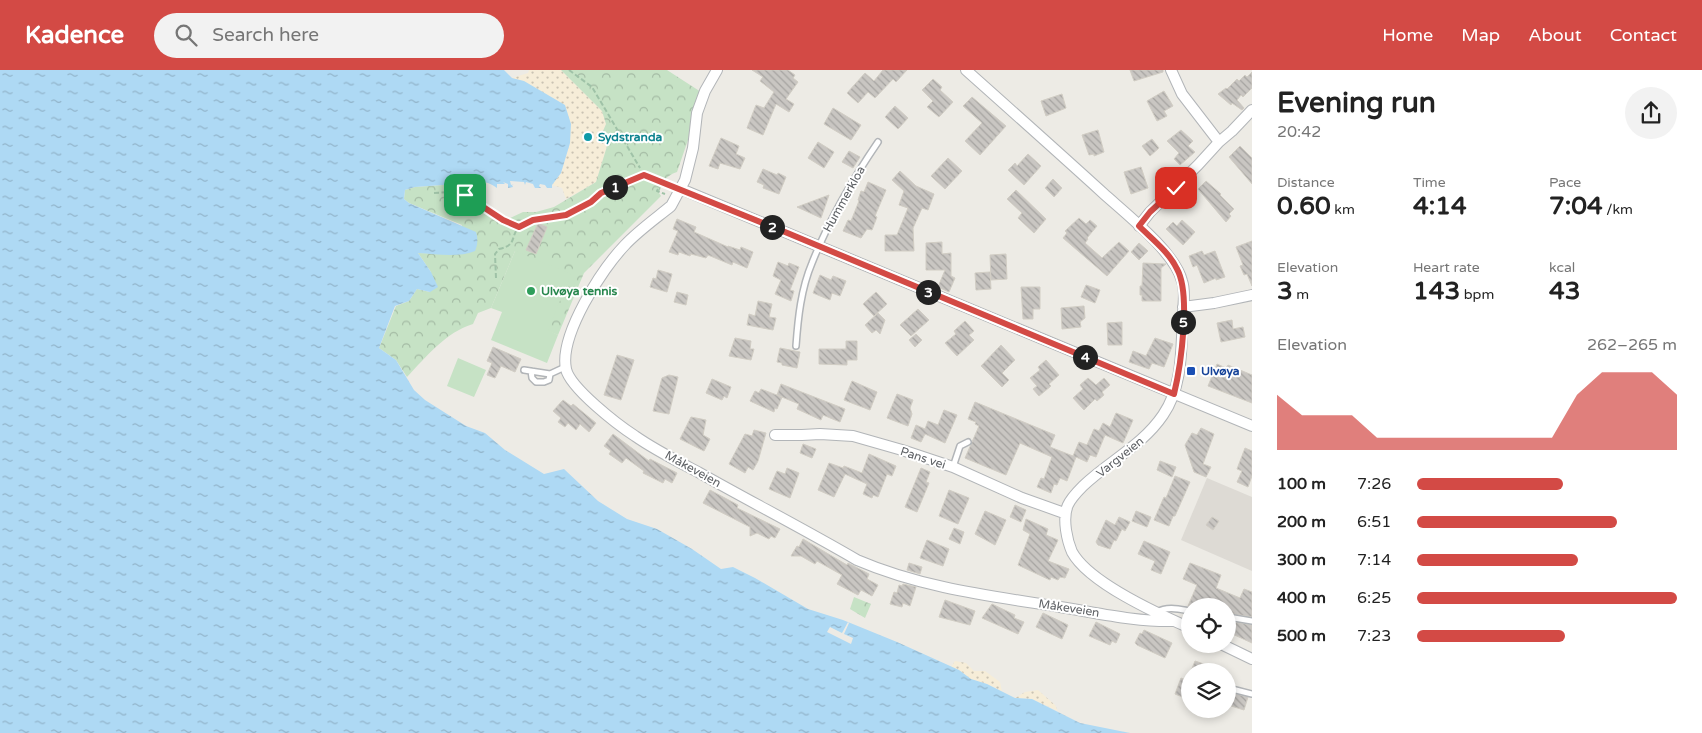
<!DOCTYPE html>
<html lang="en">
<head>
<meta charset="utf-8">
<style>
	body { margin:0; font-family:"Varela Round",sans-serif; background:#f2f2f2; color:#222; height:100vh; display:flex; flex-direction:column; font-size:19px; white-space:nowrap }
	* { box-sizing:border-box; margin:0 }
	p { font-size:16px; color:#767676 }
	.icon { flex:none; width:28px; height:28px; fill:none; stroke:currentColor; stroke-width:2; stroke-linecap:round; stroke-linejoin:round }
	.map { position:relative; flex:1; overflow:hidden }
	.panel { display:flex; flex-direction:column; background:#fff; width:450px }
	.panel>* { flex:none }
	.tools { position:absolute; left:1181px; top:528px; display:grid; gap:10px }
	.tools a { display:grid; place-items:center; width:55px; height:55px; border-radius:50%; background:#fff; box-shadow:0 2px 8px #0003; font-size:25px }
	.pin { position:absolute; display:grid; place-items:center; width:42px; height:42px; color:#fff; margin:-21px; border-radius:10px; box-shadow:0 2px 8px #0006 }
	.km { position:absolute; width:25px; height:25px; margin:-12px; border-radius:50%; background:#222; color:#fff; font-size:14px; line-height:25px; text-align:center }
	.round { display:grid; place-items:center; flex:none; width:52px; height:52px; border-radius:26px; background:#f2f2f2 }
	.overview { display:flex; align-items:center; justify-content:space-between; height:85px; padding:0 25px }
	h1 { font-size:28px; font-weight:700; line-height:38px }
	.metrics { display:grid; grid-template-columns:repeat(3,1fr); gap:8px; height:85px; padding:5px 25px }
	.metrics div { display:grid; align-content:center }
	.metrics b { font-size:25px; font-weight:700 }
	.metrics small { font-size:14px; font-weight:400 }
	.metrics p { font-size:14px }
	.chart { height:140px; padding:10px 25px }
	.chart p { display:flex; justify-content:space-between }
	.chart svg { width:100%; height:90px; margin-top:5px; fill:#d34a45; opacity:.7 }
	ul { padding:0 25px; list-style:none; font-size:16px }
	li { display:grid; grid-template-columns:80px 60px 1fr; align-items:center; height:38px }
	li i { height:12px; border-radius:6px; background:#d34a45 }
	header { display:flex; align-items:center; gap:30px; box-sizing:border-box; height:70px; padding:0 25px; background:#d34a45; color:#fff }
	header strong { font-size:24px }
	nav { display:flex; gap:28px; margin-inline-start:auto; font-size:18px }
	.search { width:350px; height:45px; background:#f2f2f2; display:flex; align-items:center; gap:12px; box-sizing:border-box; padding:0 18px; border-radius:28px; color:#767676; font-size:19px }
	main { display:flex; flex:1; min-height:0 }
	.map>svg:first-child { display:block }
	.education { fill:#dddad4 }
	.sand { fill:url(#sand-dots) }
	.park { fill:url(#park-crowns) }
	.garden { fill:#c6e2c5 }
	.water { fill:url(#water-ripples) }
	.pier { fill:#edebe5 }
	.building { fill:url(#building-back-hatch); stroke:#d1cdc4 }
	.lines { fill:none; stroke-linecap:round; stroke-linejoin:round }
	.service-casing { stroke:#b2b5b8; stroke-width:8 }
	.minor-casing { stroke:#b2b5b8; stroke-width:12 }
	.path { stroke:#9fc2a7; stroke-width:2; stroke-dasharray:5 2.5; stroke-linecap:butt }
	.service { stroke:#fff; stroke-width:5 }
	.minor { stroke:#fff; stroke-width:10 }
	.route-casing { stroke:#fff; stroke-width:10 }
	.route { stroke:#d34a45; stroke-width:6 }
	.culture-dot { fill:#0f9aa8; stroke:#fff; stroke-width:2 }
	.leisure-dot { fill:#2e9e5b; stroke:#fff; stroke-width:2 }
	.transit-dot { fill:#1a4fb4; stroke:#fff; stroke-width:2 }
	.labels { text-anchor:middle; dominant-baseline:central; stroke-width:4; stroke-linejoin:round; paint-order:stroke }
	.culture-label { font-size:12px; font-weight:bold; fill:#0d838f; stroke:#fff; text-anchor:start }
	.street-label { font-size:12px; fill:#5d6064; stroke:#fff }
	.leisure-label { font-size:12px; font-weight:bold; fill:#27864d; stroke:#fff; text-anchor:start }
	.transit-label { font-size:12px; font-weight:bold; fill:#164399; stroke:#fff; text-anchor:start }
</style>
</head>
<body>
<header>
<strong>Kadence</strong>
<div class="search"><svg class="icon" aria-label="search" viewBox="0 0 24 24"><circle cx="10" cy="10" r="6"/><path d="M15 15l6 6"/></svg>Search here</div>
<nav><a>Home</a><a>Map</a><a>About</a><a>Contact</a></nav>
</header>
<main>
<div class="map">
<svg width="1252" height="663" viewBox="0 0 1252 663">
	<defs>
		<pattern id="sand-dots" width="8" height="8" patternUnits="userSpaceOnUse" patternTransform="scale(1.25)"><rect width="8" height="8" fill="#f6edd8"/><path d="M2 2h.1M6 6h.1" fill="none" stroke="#cac3b3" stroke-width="1.8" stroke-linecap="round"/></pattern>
		<pattern id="park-crowns" width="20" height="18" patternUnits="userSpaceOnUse" patternTransform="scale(1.25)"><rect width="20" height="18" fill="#c6e2c5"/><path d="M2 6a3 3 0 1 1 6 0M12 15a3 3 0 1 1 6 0" fill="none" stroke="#a4bba4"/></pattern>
		<pattern id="water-ripples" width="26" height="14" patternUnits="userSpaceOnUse" patternTransform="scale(1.25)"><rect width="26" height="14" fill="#aed9f4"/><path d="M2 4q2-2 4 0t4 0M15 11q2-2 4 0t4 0" fill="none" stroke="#91b3c9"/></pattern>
		<pattern id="building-back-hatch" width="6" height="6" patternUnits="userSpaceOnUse" patternTransform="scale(1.25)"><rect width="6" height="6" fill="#c9c6c2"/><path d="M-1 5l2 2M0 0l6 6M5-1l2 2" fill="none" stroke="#a6a4a1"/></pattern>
	</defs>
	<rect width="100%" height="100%" fill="#edebe5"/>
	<!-- education -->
	<path class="education" d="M1207,408L1252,427V501L1181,470Z"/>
	<!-- sand -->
	<path class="sand" d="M529,0H561L602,41L606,54L603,61L608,73L596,112L566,129L562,118L552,115L561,103L570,73L512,8L528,3Z
		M955,591L966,593L974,601H985L1000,612L1002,621L987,614L971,609L959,600L951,597Z
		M1038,620L1055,635L1058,641L1032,629L1015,628L1025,622Z"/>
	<!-- park -->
	<path class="park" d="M561,0H667L701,22L688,70L677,102C665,106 663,112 659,123L661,126L584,203L558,265L548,261L515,181L491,238L478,243L473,254C446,262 426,287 407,307L396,290L379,278L396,236L409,231L417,219L430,222L431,202L418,183L453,184L462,155L409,133L404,129L405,120L415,117L470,113C476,125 495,144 508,149L523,142H536L554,137L596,112L608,73L603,61L606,54L602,41Z
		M854,527L871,534L865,548L850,539Z"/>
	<!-- garden -->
	<path class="garden" d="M515,181L571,204L548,260L558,265L547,293L491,270L502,242L491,238Z
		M458,288L486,300L474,327L447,316Z"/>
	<!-- water -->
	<path class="water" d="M0,0H504L512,8L524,11L565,35L571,54L570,73L561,103L552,115V118H547L545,115L540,114L539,116L541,118H535L533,114L526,112L525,115L524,112L510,111L511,115L514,114L512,115L513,117L508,118V114L503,112L505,114H497V118C489,112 481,110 470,113L415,117L405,120L404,129L409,133L476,162C478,168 478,174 475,181C458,188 436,184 418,183L431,202L438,217L430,222L417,219L409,231L395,236L379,278L396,290L414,320L425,330L466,356L485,363L505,380L544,404L564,399L598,431L627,449L657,459L692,479L721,499L733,497L755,508L808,539L843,550L897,572L959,600L971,609L987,614L1015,628L1032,629L1080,653L1130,663H0Z"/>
	<!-- pier -->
	<path class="pier" d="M848,552L849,553L844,564L853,568L851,574L827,562L830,557L842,563Z"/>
	<!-- building -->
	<path class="building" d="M752,0H788L795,5L793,8L798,12L786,29L794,34L789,42L776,34L763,65L747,58L756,35L764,38L774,22L760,11L763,7Z
		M883,0H907L896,12L893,9L875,28L868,22L858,33L847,23L865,3L874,11Z
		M1130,0H1163V2L1134,11Z
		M1252,2V18L1243,27L1241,25L1237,30L1244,38L1242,40L1232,33L1231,35L1218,24L1226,18L1227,19L1237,9L1239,11L1245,5L1247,7Z
		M933,9L942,17L940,20L953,32L939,47L927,37L933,31L922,20Z
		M1164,21L1173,36L1164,41L1167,46L1157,51L1147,31Z
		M1062,24L1066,38L1046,46L1041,31Z
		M972,27L1006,56L980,85L965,71L982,53L963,36Z
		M895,36L908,48L898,59L885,47Z
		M833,38L861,55L851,70L824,54Z
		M1098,60L1104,82L1094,86V84L1089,85L1082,65Z
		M1181,60L1193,71L1188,76L1195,82L1180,95L1174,89L1179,83L1167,71Z
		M721,68L739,76L736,84L745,88L740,99L720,93L718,99L709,96Z
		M1152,69L1159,78L1150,86L1142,76Z
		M818,72L834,82L824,98L808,88Z
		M1240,76L1252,88V114L1229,87Z
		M849,81L860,87L853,98L842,92Z
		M1028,84L1041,96L1024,115L1008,100L1015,93L1017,96Z
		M948,88L962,101L945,119L931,106Z
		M1141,97L1148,118L1131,124L1124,102Z
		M763,99L777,105L778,103L786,107L779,124L763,118L764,115L757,112Z
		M900,101L916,116L934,124L928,140L922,138L913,158L914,181H885V165H897L908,138L899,135L904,121L892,110Z
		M1053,109L1062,118L1054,127L1045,118Z
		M1206,111L1221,124L1220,125L1234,139L1229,144L1231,146L1226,152L1198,119Z
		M868,112L886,120L875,146L877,147L872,160L867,159L861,168L843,161L848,150L851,151L859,131L858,130L861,121L864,122Z
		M1016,120L1046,149L1034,163L1018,148L1022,143L1007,129Z
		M829,125L821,148L797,137Z
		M1079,148L1086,154L1090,150L1097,156L1087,168L1088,169L1085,173L1102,188L1119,172L1129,181L1107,206L1063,168L1067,163L1065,161Z
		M677,149L696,157L694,162L728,177V176L740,180L741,177L753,182L747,198L733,192L732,195L708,185L706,188L691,184L690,186L679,182L678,185L669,182L678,161L673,159Z
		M1182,150L1195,162L1183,175L1166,159L1173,152L1177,156Z
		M538,153L547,157L536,184L526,180Z
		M1252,171V216L1247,204L1244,205L1240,196L1243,195L1236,177Z
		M942,172V184L951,183V206L955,208L949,222L938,217L945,200H926V173Z
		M1139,173L1148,181L1139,190L1131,182Z
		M1202,181L1204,185L1215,181L1225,207L1216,210V208L1204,213L1197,195L1193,197L1189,186Z
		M1006,184L1007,209L991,210L990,185Z
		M778,192L788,196L789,193L799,197L790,220L794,221L791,231L775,224L781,210L773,206Z
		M1143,193L1166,194L1161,198V231H1142V225H1140V216H1142Z
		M658,200L672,204L667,222L650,217L653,208L656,209Z
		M990,202L991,219L976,220L975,203Z
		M820,205L831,210L833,206L846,211L840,226L832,223L830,230L813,223Z
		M1086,215L1100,220L1095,233L1081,227Z
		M1021,217H1040V239H1033V249H1023Z
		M677,222L688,225L686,235L674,232Z
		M876,222L887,234L874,246L863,234Z
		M758,231L772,234L769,247L776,248L773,260L747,255L749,244L755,246Z
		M1084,236L1085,248L1080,252L1081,257L1062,259L1061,238Z
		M918,239L929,250L911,266L900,255Z
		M878,243L885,250L880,264L876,260L872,263L865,255Z
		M1232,250L1233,259L1243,257L1245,267L1221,272L1217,253Z
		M965,251L974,261L969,265L974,270L957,286L945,273L956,264L954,261Z
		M1122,252V275H1108L1107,253Z
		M916,264L922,270L915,277L909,270Z
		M735,268L751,271L750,279H754L751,290L729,286Z
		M1155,268L1173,274L1164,297L1152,293L1149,299L1129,292L1133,281L1146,286Z
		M846,271H857V290H847V295L819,294V279H846Z
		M1001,275L1015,290L1002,303L1009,310L1002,317L981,296Z
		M493,277L521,289L515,302L501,296L495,308L487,305L492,293L487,291Z
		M780,278L800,282L797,298L782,295V293L777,292Z
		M617,285L634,290L621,330L604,325Z
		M1046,290L1059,305L1049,314L1051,316L1039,326L1033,319L1037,316L1030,308L1040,300L1038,297Z
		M1217,294L1226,298L1228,295L1252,305V333L1208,316Z
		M669,305L678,307L669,344L653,341L662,308Z
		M1088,308L1096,315L1104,308L1110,315L1102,322L1104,325L1097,331L1095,329L1084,340L1073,328L1083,319L1080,315Z
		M712,309L731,317L727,328L724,326L722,330L706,323Z
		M852,311L877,322L870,340L844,330Z
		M781,314L845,339L840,352L823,345L821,350L797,339L799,334L777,325Z
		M761,319L782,327L777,339L775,338L774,342L750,331L755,321L759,323Z
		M897,324L913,330L910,338L912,344L908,356L887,348Z
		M563,330L571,336L573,334L596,353L589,362L580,354L576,360L568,353L565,357L558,352L561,348L553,341Z
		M975,332L1055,365L1050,377L1073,386L1079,372L1087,375L1094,359L1099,361L1103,353L1110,357L1116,343L1133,350L1123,373L1105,365L1096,387L1090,385L1087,392L1076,387L1067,411L1060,408L1057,415L1054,414L1051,423L1037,417L1041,408L1044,409L1052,387L1020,373L1006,405L965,388L979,356L975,354L976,352L968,349Z
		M944,340L957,345L945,373L925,364L921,372L911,368L916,355L925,359L928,351L938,355Z
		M691,347L706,350L703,365L710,369L704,381L680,369Z
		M1201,358L1214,364L1203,394L1211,397L1206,407L1194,402L1185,375L1192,363L1197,365Z
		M754,360L766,363L758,391L753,400L748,397L745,403L729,394L745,364L752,366Z
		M613,364L649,391L650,389L677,403L672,413L665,409L663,413L643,403L644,401L626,388L622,393L609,384L611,381L604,376Z
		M803,374L816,379L812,388L800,383Z
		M1245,378L1252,381V406L1248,417L1237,412L1242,401L1237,399Z
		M869,384L896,396L892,406L887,404L878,427L873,425L872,428L863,424L867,414L845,404L834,427L818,420L829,393L843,398L844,396L862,403Z
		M1160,391L1176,397L1172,407L1157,400Z
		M787,398L799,403L790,428L769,419L777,401L785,404Z
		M921,398L930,402L926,412L929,413L917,442L905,437Z
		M1175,406L1190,412L1175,446H1173L1169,456L1154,450L1164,427L1166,428Z
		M710,420L738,435L737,438L780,459L775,468L771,466L769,469L757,463L750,466V457L703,433Z
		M949,420L969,428L958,454L939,446Z
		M1015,435L1026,440L1021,452L1010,447Z
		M985,441L1006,450L995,475L975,464Z
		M1136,441L1151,447L1147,457L1132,451Z
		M1119,447L1130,452L1125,461L1122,459L1116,471L1114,470L1110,479L1098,475L1096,472L1106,450L1115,455Z
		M1212,447L1219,451L1213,460L1206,455Z
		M1026,449L1048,459L1046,465L1058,470L1048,491L1069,499L1065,508L1060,507L1058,510L1051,507L1050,510L1018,495L1030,464L1023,460Z
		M954,458L964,462L960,474L949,469Z
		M803,469L847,495L848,493L869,504L867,509L878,515L872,526L861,520L858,525L837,514L842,505L817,491L815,494L801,486H791L797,476L799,477Z
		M927,470L949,479L943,496L920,488Z
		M1144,471L1170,482L1161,504L1151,500L1155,491L1138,484Z
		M909,493L922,497L920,504L907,500Z
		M1190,493L1221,505L1216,518L1240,528L1244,519L1252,522V547L1228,543V536H1220L1202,530L1199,536H1188L1197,515L1183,509Z
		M903,514L916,517L910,536L903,533L902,537L890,534L894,522L897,523L899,515L902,516Z
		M945,530L975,541L970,555L939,547Z
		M992,534L1015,545L1014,548L1024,552L1018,564L982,548Z
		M1043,543L1068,555L1062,569L1036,557Z
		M1228,551L1252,555V573L1228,562Z
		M1096,552L1120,564L1116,573L1112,571L1110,575L1089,566Z
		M1144,560L1172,573L1165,588L1137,575L1135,573L1140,563L1142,564Z
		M1195,591L1221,600V601H1191Z
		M1181,608L1190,612V630L1175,624Z
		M1228,622L1248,627L1244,640L1228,635Z"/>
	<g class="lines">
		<!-- service casing -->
		<g class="service-casing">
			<path id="service" d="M644,105L680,119
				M796,276C798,248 801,219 812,193C829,150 852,110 878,72
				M524,300L550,304L565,297
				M531,301L532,308L536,312H544L549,310L550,304
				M953,397L960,376L968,372
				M1157,542C1167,536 1179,539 1190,541
				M1228,547L1252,551
				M1228,618L1252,624"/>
		</g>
		<!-- minor casing -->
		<g class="minor-casing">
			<path id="minor" d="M717,0L705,21L697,43L693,78L685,110L671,136C655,149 638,161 625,175C602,199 559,265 566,299C570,318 618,355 635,366C655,380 677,391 698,402C751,432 804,459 857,490C922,518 991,526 1060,537C1098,543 1136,552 1174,551
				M966,0C1012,41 1058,82 1103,123C1125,143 1175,182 1182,211C1186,222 1183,233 1183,245C1181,279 1183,316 1163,345C1142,376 1109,391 1083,416C1068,431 1063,438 1066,460C1067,467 1069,475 1072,482C1089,513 1158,544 1190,558
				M1171,0L1182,24L1219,72
				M681,119L1252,356
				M1139,156L1150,142L1198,95L1219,72L1232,61L1252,40
				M1183,237L1214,233L1252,225
				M775,365H802L820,364L853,366L902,380L953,397L1022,428L1064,443
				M1221,574L1252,589"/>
		</g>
		<!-- path -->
		<path class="path" d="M569,0L592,17L640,98
			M658,119L657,121L665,124
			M434,123L449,122L465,125L503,150L519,157
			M496,208L495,184L499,179C519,175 509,164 521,156C535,147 550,149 566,145C580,142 590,130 602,123C612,117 626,113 637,108"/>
		<!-- service -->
		<use href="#service" class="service"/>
		<!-- minor -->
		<use href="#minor" class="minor"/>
	</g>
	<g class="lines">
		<!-- route casing -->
		<g class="route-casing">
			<path id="route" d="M465,125L503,150L519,157L533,150L566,145L591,132L601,123L644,105L785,162L1174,324C1181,295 1191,224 1177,199C1169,182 1152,169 1139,156L1150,142L1176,118"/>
		</g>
		<!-- route -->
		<use href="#route" class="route"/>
	</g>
	<!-- markers -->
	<circle class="culture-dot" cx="588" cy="67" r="5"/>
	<circle class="leisure-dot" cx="531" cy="221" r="5"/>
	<rect class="transit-dot" x="1186" y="296" width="10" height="10" rx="2.5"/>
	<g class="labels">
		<!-- culture labels -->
		<g class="culture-label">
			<text x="598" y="67">Sydstranda</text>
		</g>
		<!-- street labels -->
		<g class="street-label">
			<text transform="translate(844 129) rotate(-61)">Hummerkloa</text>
			<text transform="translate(1120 387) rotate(-39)">Vargveien</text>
			<text transform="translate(923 388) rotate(18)">Pans vei</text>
			<text transform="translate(693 399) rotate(29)">Måkeveien</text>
			<text transform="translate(1069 538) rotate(9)">Måkeveien</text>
		</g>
		<!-- leisure labels -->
		<g class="leisure-label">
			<text x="541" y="221">Ulvøya tennis</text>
		</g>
		<!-- transit labels -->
		<g class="transit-label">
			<text x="1201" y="301">Ulvøya</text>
		</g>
	</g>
</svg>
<div class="tools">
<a><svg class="icon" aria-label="locate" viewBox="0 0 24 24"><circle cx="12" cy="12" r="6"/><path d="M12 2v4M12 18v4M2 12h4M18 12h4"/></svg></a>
<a><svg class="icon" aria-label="layers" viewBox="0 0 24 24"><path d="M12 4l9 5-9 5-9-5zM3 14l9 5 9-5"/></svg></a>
</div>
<div class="pin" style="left:465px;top:125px;background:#1e9e55"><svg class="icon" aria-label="arrive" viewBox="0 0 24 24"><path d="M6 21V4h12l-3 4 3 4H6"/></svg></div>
<div class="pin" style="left:1176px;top:118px;background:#d93025"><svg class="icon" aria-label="check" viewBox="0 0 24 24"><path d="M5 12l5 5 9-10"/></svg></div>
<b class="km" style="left:615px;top:117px">1</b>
<b class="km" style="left:772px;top:157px">2</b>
<b class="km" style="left:928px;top:222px">3</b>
<b class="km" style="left:1085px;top:287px">4</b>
<b class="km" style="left:1183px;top:252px">5</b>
</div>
<section class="panel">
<div class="overview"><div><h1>Evening run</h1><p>20:42</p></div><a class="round"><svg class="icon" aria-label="share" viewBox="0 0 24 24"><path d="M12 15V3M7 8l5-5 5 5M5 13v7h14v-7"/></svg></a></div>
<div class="metrics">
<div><p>Distance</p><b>0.60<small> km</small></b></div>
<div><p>Time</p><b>4:14</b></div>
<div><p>Pace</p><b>7:04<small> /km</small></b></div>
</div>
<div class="metrics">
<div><p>Elevation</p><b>3<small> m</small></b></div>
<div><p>Heart rate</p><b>143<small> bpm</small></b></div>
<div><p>kcal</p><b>43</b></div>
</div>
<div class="chart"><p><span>Elevation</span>262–265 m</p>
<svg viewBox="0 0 160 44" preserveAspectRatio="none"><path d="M0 44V17L10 27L20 27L30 27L40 38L50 38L60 38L70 38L80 38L90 38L100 38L110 38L120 17L130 6L140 6L150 6L160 17V44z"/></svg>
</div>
<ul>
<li><b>100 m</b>7:26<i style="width:56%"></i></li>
<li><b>200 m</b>6:51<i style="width:77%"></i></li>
<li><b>300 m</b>7:14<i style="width:62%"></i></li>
<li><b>400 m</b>6:25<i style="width:100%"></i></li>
<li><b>500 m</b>7:23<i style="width:57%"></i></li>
</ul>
</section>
</main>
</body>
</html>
